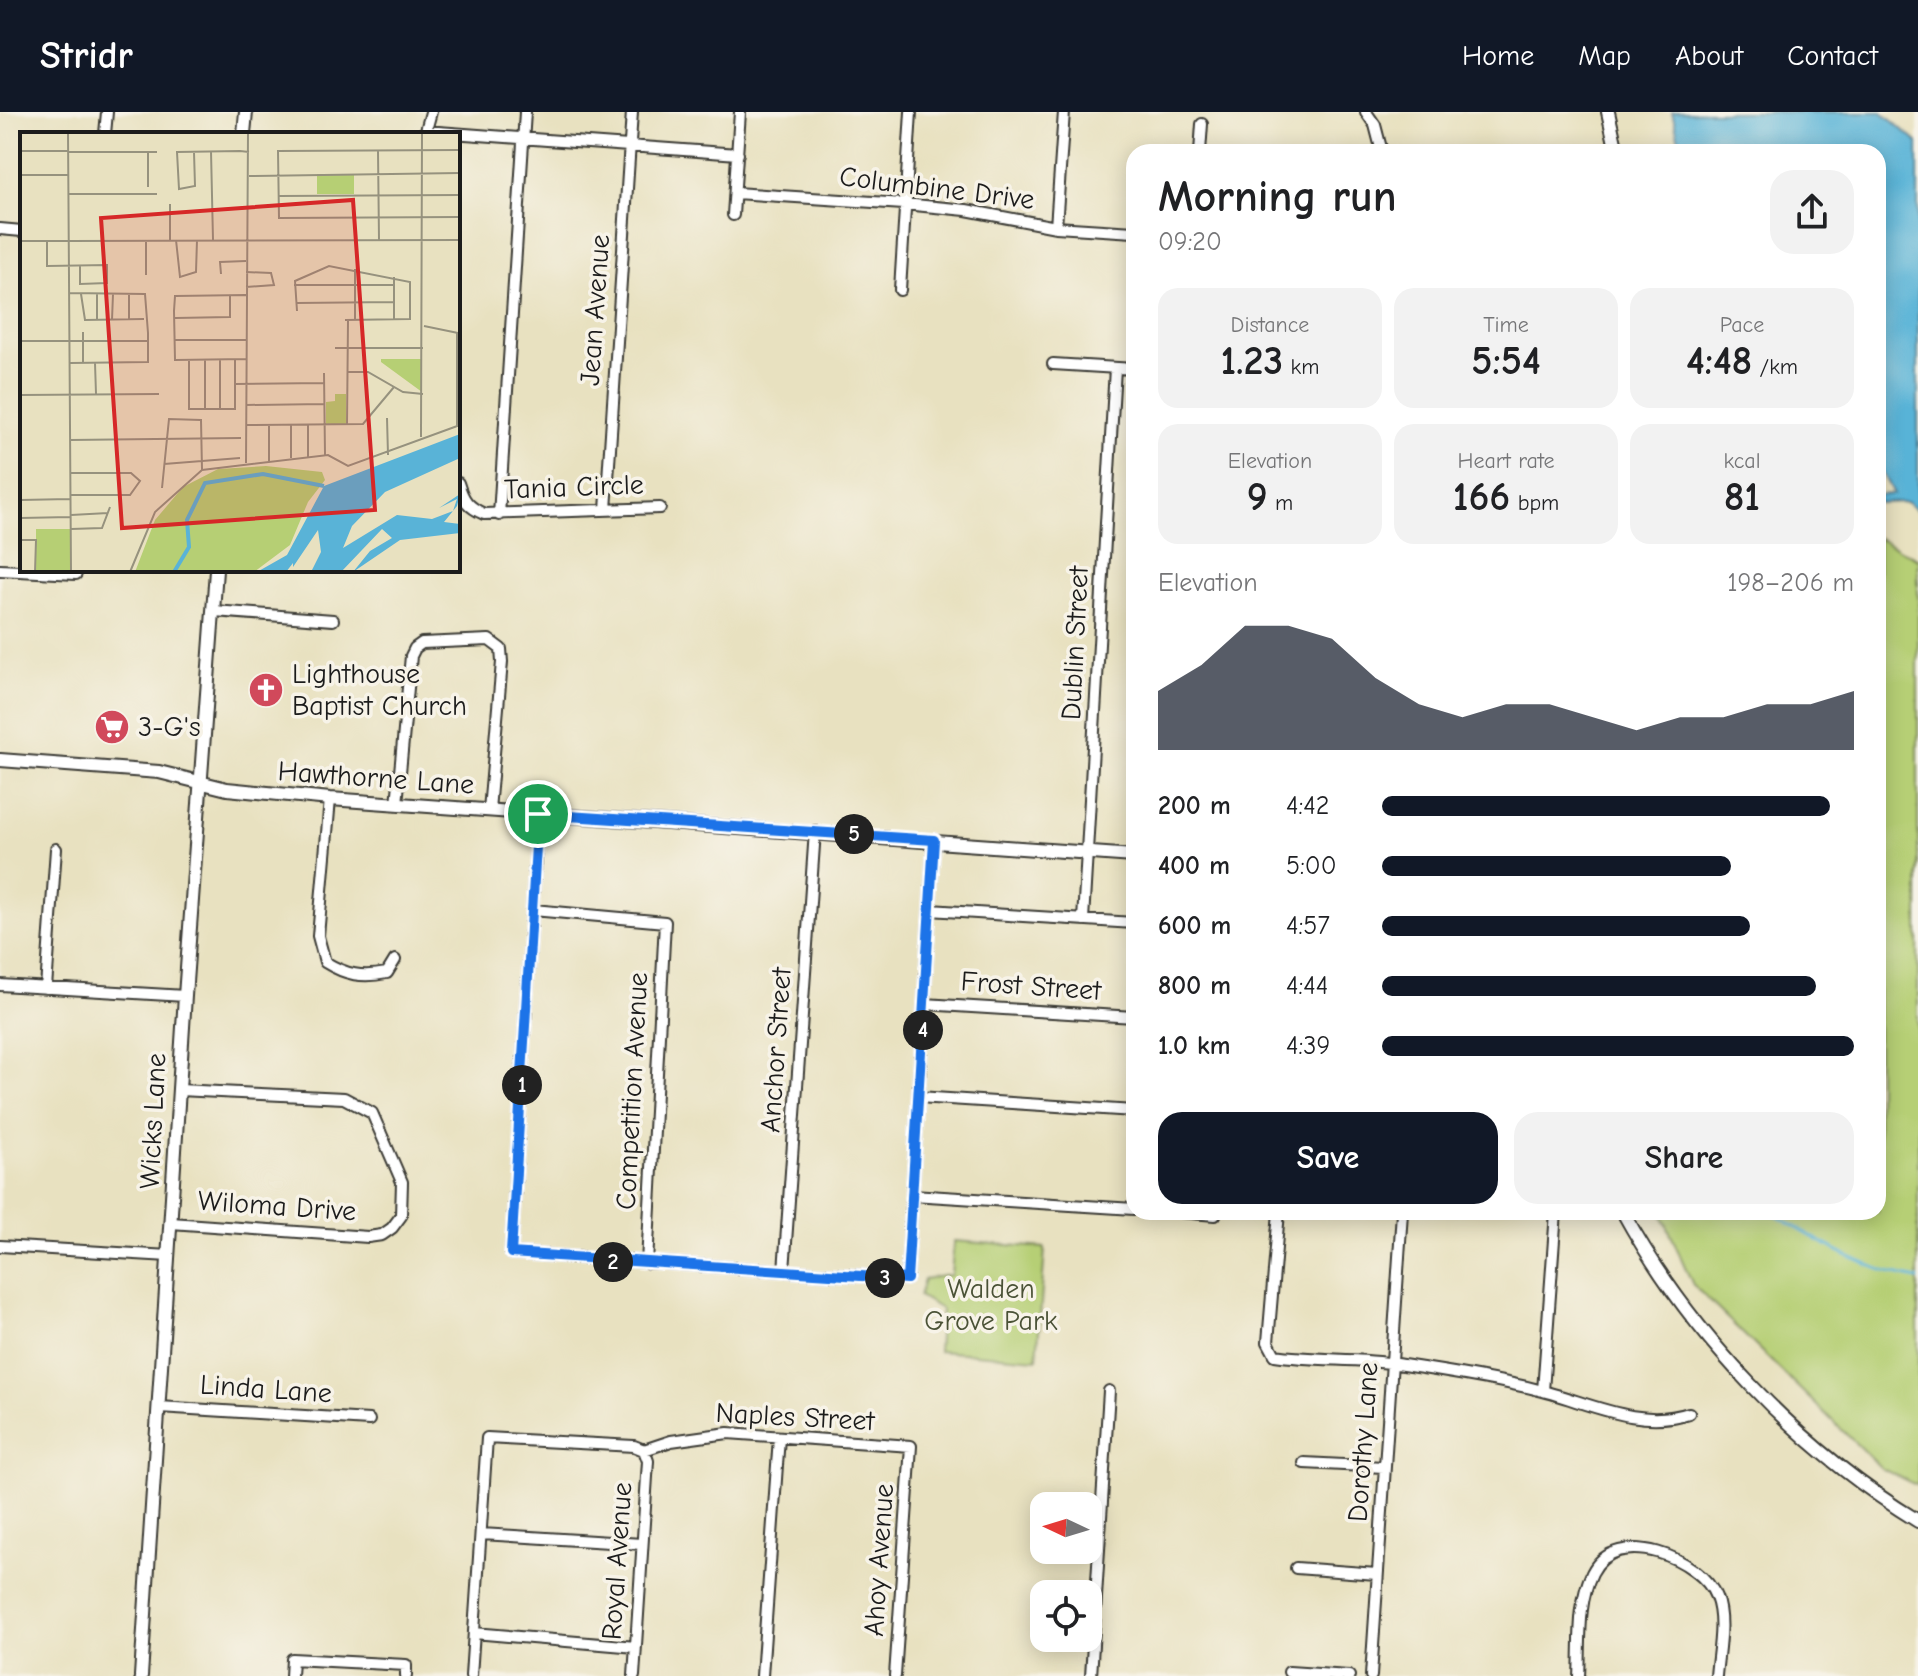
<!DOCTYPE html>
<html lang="en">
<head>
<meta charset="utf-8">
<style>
	body { margin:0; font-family:"Comic Neue",sans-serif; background:#f2f2f2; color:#202124; height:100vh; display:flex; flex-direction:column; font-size:30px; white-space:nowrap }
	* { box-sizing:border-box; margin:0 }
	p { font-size:26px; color:#757577 }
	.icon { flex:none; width:44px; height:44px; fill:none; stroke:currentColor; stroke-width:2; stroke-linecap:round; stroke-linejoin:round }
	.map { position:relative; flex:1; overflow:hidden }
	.panel { position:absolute; left:1126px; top:32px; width:760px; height:1076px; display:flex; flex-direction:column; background:#fff; border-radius:24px; box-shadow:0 4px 20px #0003 }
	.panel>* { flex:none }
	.needle { width:52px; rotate:274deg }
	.tools { position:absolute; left:1030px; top:1380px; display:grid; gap:16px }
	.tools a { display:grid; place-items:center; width:72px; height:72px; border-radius:16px; background:#fff; box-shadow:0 4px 20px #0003; font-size:40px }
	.pin { position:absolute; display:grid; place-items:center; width:68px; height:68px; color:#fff; margin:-34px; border:4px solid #fff; border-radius:50%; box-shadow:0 2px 8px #0007 }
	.km { position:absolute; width:40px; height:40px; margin:-20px; border-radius:50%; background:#222; color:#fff; font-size:22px; line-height:40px; text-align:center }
	.round { display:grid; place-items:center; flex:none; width:84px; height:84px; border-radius:24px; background:#f2f2f2 }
	.headline { display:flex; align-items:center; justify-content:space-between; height:136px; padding:0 32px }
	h1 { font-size:44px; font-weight:700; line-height:60px }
	.figures { display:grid; grid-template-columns:repeat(3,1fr); gap:12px; height:136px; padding:8px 32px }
	.figures div { display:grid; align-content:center; border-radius:20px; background:#f2f2f2; text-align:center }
	.figures b { font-size:40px; font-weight:700 }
	.figures small { font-size:22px; font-weight:400 }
	.figures p { font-size:22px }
	.chart { height:224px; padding:16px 32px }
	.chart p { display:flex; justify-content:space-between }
	.chart svg { width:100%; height:144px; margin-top:8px; fill:#111827; opacity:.7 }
	.cta { display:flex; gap:16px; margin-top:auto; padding:16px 32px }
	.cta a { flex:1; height:92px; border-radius:24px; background:#111827; color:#fff; font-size:32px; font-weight:700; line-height:92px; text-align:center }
	.cta a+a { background:#f2f2f2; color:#202124 }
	ul { padding:0 32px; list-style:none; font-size:26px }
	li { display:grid; grid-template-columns:128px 96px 1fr; align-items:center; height:60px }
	li i { height:20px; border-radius:10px; background:#111827 }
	header { display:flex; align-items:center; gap:48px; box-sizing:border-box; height:112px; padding:0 40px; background:#111827; color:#fff }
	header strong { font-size:38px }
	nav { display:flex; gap:44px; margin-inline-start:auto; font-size:28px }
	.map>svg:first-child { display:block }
	.green { fill:#b6cf74; stroke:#697648; stroke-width:2 }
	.water { fill:#59b3d7; stroke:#3a687a; stroke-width:2 }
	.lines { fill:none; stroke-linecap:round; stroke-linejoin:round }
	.stream { stroke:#59b3d7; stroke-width:3 }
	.minor-casing { stroke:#3b3a35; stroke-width:14 }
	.tertiary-casing { stroke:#3b3a35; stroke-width:16 }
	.minor { stroke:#fff; stroke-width:10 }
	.tertiary { stroke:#fff; stroke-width:12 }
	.route-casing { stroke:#fff; stroke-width:16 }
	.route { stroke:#1a73e8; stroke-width:10 }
	.labels { text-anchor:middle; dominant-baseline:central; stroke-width:7; stroke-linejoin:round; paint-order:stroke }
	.street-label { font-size:28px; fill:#1c1c1c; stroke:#f7f3e8 }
	.poi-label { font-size:28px; fill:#1c1c1c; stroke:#f7f3e8; text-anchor:start }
	.park-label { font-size:28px; fill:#4a5236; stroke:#f7f3e8 }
	.inset-river { fill:none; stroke:#59b3d7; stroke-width:4 }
	.inset-road { fill:none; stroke:#96927e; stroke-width:2 }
	.view { fill:#d62828; fill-opacity:0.15; stroke:#d62828; stroke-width:4 }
	.inset-edge { fill:none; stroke:#1c1c1c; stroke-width:4 }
</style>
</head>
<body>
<header>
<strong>Stridr</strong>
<nav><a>Home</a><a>Map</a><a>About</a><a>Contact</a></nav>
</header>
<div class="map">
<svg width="1918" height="1564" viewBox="0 0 1918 1564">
	<rect width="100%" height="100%" fill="#f7f3e8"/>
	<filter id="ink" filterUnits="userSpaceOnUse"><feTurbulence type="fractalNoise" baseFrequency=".0125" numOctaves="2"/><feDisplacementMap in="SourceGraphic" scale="16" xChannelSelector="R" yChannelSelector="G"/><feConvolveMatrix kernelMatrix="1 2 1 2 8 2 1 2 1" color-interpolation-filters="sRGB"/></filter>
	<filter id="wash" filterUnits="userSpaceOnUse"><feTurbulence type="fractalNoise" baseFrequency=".006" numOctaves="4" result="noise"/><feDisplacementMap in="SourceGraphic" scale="32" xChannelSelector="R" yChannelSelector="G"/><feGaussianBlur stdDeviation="1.8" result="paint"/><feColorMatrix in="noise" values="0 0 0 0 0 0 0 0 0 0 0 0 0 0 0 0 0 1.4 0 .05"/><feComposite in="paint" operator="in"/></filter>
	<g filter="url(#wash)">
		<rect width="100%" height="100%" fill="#e8e1c0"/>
		<!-- green -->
		<path class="green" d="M1878,426L1918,447V1374L1882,1357L1693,1173L1661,1100H1878Z
			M954,1129L1045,1136L1037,1247L938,1239L941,1197L919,1184L924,1167L951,1163Z"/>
		<!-- water -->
		<path class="water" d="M1672,0H1882L1918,31V399L1906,390L1878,391V383L1894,382L1878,351V40H1682Z"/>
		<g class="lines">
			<!-- stream -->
			<path class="stream" d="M1770,1100C1818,1128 1862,1158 1918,1167"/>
		</g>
	</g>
	<g filter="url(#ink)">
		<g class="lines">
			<!-- minor casing -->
			<g class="minor-casing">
				<path id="minor" d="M1366,0L1375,13L1382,40
					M425,19L738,42
					M105,22L107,0
					M425,22L431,0
					M1200,40L1202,12
					M735,81L904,92L966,98L1056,115L1134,120
					M733,103L740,0
					M1056,115L1064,0
					M0,117L22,119
					M900,178L911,0
					M1053,252L1134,257
					M458,371C463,388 468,395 484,402L660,396
					M606,398L632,0
					M499,403L525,0
					M0,458L76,462V458
					M214,499L333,508
					M330,687L318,824L325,850C346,863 362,866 387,861L395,848
					M397,692L411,544L415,536L422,531L489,528L501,537L502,550L489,698
					M538,702L511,1141L907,1167L934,728
					M533,798L665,810L647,1151
					M930,798L1134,811
					M1083,808L1115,256
					M0,873L185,884
					M46,876L56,737
					M924,892L1134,905
					M918,985L1134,999
					M912,1083L1134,1097
					M1180,1100L1215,1103L1216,1100
					M1279,1100L1268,1230L1275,1243C1315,1249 1357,1246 1397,1252C1443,1259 1490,1266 1535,1277C1586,1289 1637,1318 1689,1301
					M171,1111L368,1125L382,1123L392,1116L401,1104L402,1070L372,1001L344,986L179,978
					M0,1134L169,1144
					M784,1159L815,719
					M1543,1279L1556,1100
					M159,1295L369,1308
					M1304,1351L1384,1355
					M481,1422L642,1432
					M1296,1456L1377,1462
					M474,1521L636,1535
					M1289,1560L1349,1564
					M291,1564L292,1547L406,1553V1564
					M471,1564L487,1326L634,1334L644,1338L671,1329L728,1321L911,1334L895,1564
					M634,1564L648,1349L644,1338
					M762,1564L779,1325
					M1091,1564L1109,1279
					M1371,1564L1402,1100
					M1579,1564C1581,1531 1577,1492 1592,1461C1616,1412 1702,1447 1716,1485C1725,1509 1718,1539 1716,1564"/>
			</g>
			<!-- tertiary casing -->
			<g class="tertiary-casing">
				<path id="tertiary" d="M1608,0L1617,40
					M244,22L246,0
					M0,648L159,660L227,677L330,687L1134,744
					M1623,1100C1690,1222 1799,1337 1918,1409
					M141,1564L185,884L216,458"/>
			</g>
			<!-- minor -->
			<use href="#minor" class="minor"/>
			<!-- tertiary -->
			<use href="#tertiary" class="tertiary"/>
		</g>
	</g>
	<g class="lines" filter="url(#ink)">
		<!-- route casing -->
		<g class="route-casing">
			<path id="route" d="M538,702L934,728L907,1167L511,1141Z"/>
		</g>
		<!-- route -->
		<use href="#route" class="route"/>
	</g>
	<!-- icons -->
	<defs>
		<g id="church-disc" transform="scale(1.8)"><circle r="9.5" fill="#d1495b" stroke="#f7f3e8"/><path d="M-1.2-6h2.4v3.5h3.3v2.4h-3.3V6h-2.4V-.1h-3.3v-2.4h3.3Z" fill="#fff"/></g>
		<g id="supermarket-disc" transform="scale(1.8)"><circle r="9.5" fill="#d1495b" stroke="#f7f3e8"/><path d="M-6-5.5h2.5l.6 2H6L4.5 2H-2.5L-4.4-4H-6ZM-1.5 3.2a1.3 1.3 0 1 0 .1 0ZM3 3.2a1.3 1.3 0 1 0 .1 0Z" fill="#fff"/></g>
	</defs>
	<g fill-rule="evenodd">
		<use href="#church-disc" x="266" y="578"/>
		<use href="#supermarket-disc" x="112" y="615"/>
	</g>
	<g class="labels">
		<!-- street labels -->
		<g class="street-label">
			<text transform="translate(937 76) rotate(7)">Columbine Drive</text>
			<text transform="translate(595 198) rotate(-86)">Jean Avenue</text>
			<text transform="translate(574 375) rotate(-2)">Tania Circle</text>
			<text transform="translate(1075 531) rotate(-87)">Dublin Street</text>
			<text transform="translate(376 666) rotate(4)">Hawthorne Lane</text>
			<text transform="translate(1031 874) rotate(4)">Frost Street</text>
			<text transform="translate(776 938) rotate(-86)">Anchor Street</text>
			<text transform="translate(632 979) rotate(-87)">Competition Avenue</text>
			<text transform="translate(153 1009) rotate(-87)">Wicks Lane</text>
			<text transform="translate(277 1094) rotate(4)">Wiloma Drive</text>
			<text transform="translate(266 1277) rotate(4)">Linda Lane</text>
			<text transform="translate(795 1305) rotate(3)">Naples Street</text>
			<text transform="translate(1363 1330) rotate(-86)">Dorothy Lane</text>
			<text transform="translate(879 1448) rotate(-86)">Ahoy Avenue</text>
			<text transform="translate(617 1449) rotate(-86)">Royal Avenue</text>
		</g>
		<!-- poi labels -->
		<g class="poi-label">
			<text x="292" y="562">Lighthouse<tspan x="292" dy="32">Baptist Church</tspan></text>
			<text x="138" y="615">3-G's</text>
		</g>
		<!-- park labels -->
		<g class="park-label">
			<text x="991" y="1177">Walden<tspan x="991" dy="32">Grove Park</tspan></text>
		</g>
	</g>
	<!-- overview -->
	<g transform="translate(20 20)">
		<rect width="440" height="440" fill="#e8e1c0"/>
		<path d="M297,42H334V62H297ZM361,227H402V260L361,230ZM315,262H326V292H306V270L315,269ZM246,334L302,340L305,348L288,370L270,413L234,440H115L135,388L163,355L198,337ZM16,397H51V440H16Z" fill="#b6cf74"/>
		<path d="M440,302V326L365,360L332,394L323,416L377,383L412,387L433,379L437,367L419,376L440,362L437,374L424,390L440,392V401L380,408L333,440L350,419L372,406L362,397L321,440H291L301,420L298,398L273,435V431L266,440H237L267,423L304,354Z" fill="#59b3d7"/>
		<path class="inset-river" d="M154,440L169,415L167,388L185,351L243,342L304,354"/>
		<path class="inset-road" d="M48,0L51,440M440,18L258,19L259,86L440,85M0,19H49M191,19L193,108M358,19L359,108M49,20H137M128,20V55M174,20L175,54L159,57L157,20L220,19L229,20M0,43H48M229,44L440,41M49,62H137M259,64L440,63M150,72V108M156,108L160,145L176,140L177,108M0,109H49M27,109V134L87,133V151L60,152V134M49,109L440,108M126,109V143M226,140L251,141L254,153L226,155M201,142L200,130L226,129M374,145V188M274,153H373M50,161L125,162L128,201V230L50,231M61,162L65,188L124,187M109,162V188M226,163L155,164L154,179L155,228L226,227M276,171L374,170M277,179L275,149L309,134L390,150V187L325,188M155,186L210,185V163M77,188V162M92,188L93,162M335,188V137M404,194L438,201M155,208H226M0,209H128M315,216H403M169,228V277H215V227M185,228V277M200,228V277M63,231V200M75,231L76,262M327,240H348L383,260L403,262M304,241L305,323M215,252L305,251M0,263L139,262M226,273L305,272M367,286L368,323M226,293L343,292L374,255M271,293V326M327,293L328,188M249,294V329M437,294V201M401,305L402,0M50,308L221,306M288,325V293M226,331L228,0M144,332L220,326M51,341H111L120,349L110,363H51M142,356L149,287L181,288L182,338M0,368L50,367M51,383L88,381M0,386L51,385M51,397L82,396L90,375M0,408H16L15,440M110,440L135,380L182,338L308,323L328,334L440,293"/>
		<path class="view" d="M333,68L355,378L102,396L81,86Z"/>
		<rect width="440" height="440" class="inset-edge"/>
	</g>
</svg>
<div class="tools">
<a><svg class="needle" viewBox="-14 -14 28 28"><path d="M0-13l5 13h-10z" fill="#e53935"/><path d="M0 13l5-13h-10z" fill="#757577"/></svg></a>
<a><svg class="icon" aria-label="locate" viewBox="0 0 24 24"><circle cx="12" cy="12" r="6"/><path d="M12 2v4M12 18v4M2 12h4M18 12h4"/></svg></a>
</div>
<div class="pin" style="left:538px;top:702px;background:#1e9e55"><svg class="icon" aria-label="arrive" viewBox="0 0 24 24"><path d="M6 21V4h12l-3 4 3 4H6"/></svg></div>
<b class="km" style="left:522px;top:973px">1</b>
<b class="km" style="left:613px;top:1150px">2</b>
<b class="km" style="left:885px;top:1166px">3</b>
<b class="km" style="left:923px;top:918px">4</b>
<b class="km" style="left:854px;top:722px">5</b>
<section class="panel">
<div class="headline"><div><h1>Morning run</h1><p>09:20</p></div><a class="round"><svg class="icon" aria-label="share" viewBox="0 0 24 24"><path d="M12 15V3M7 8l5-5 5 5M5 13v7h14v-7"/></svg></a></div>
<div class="figures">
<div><p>Distance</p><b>1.23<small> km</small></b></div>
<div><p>Time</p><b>5:54</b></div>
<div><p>Pace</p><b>4:48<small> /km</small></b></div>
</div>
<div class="figures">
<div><p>Elevation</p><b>9<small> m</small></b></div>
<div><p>Heart rate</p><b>166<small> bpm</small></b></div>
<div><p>kcal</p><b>81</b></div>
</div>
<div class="chart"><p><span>Elevation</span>198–206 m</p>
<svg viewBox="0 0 160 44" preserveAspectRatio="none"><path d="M0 44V26L10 18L20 6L30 6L40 10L50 22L60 30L70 34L80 30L90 30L100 34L110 38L120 34L130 34L140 30L150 30L160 26V44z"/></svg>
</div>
<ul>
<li><b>200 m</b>4:42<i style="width:95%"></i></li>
<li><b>400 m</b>5:00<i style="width:74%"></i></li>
<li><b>600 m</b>4:57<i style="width:78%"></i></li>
<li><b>800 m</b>4:44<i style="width:92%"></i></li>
<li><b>1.0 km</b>4:39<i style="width:100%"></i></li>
</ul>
<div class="cta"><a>Save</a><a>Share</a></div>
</section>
</div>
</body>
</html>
